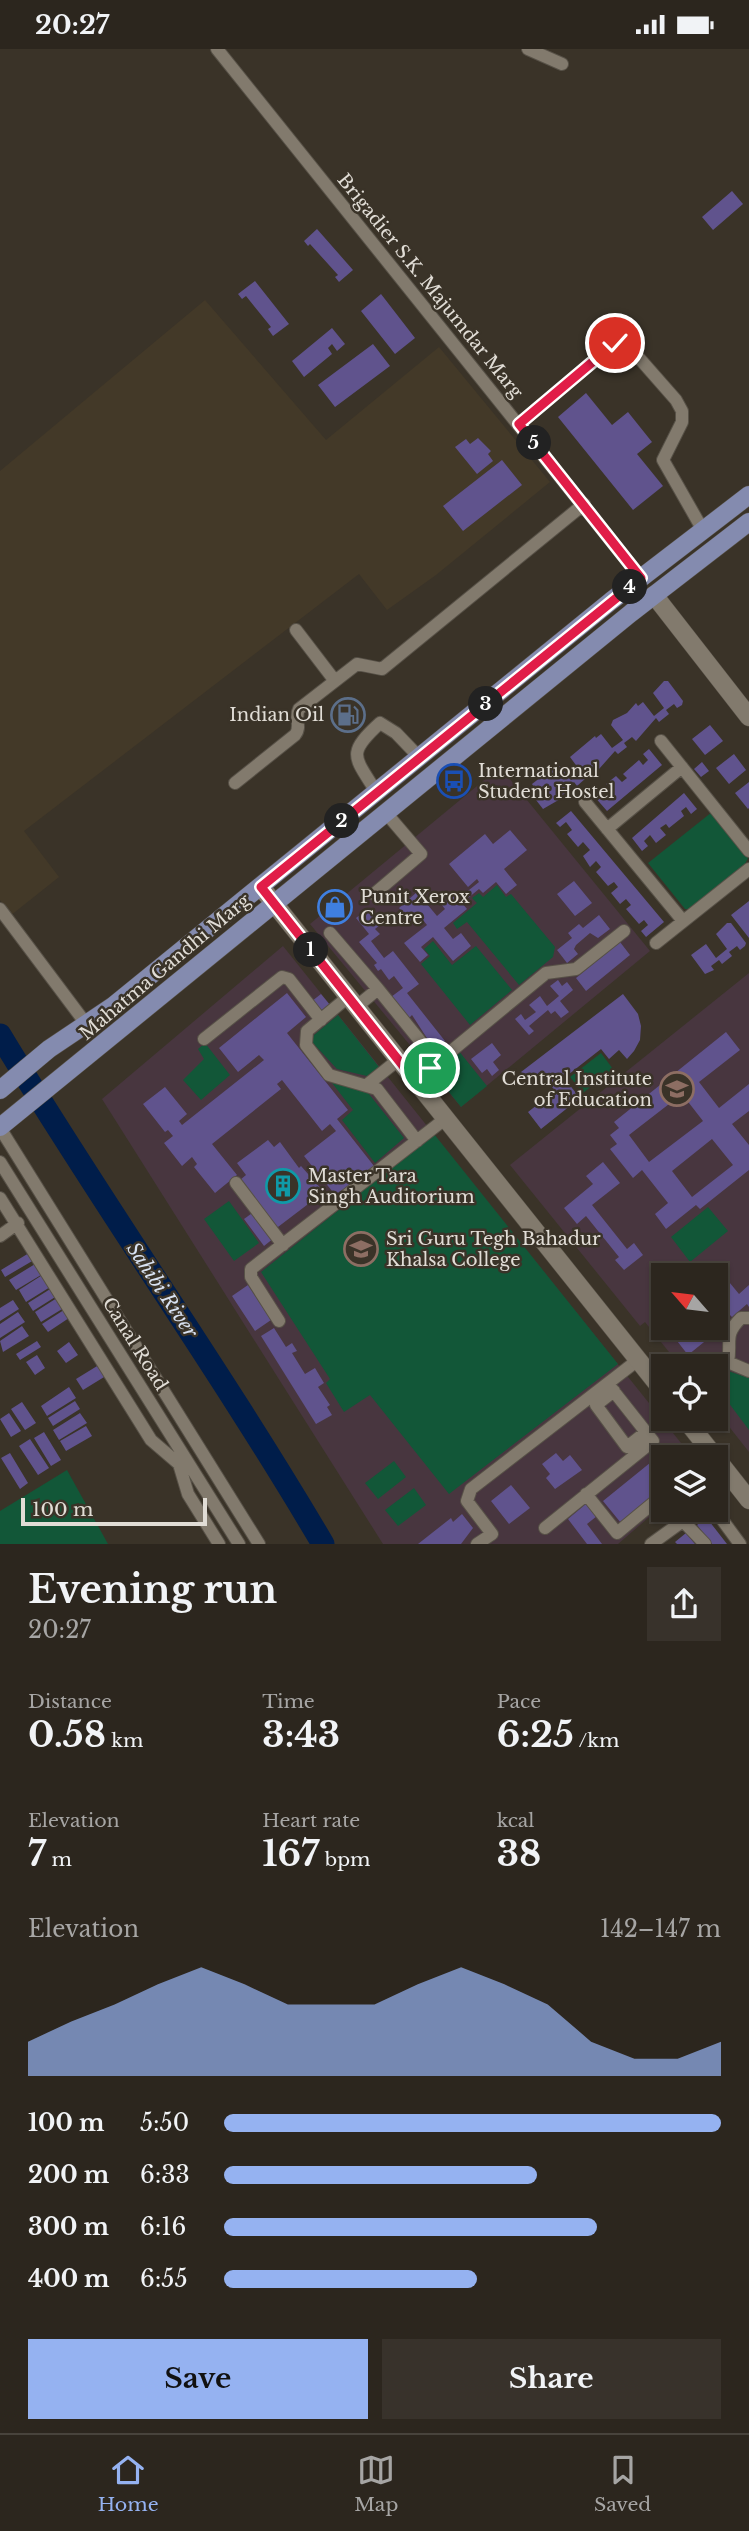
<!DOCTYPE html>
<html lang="en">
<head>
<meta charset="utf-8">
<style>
	body { margin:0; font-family:"Libre Baskerville",serif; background:#38322b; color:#f1f3f6; height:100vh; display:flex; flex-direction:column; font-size:26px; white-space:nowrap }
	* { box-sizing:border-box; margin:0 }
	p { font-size:23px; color:#a6a5a4 }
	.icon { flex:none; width:38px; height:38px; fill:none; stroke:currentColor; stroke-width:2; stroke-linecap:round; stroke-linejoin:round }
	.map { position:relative; height:1495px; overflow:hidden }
	.drawer { display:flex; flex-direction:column; background:#2c261e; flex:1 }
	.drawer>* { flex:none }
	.needle { width:46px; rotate:298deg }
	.buttons { position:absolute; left:651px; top:1214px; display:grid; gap:14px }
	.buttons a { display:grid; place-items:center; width:77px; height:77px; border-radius:0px; background:#2c261e; box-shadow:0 2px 5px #0004,0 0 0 2px #48433c; font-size:35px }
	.scale { position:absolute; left:21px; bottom:18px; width:186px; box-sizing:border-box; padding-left:7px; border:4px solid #e1ddd6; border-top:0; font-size:19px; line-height:24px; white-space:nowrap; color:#e1ddd6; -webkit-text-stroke:5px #3a3328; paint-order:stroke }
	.pin { position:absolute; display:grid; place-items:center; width:60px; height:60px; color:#fff; margin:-30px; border:4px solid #fff; border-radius:50%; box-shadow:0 2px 7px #0007 }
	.km { position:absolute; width:35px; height:35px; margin:-18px; border-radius:50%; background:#222; color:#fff; font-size:19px; line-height:35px; text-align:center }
	.round { display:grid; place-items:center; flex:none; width:74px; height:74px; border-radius:0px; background:#38322b }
	.overview { display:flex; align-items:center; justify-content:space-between; height:119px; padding:0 28px }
	h1 { font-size:38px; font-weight:700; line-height:52px }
	.stats { display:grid; grid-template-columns:repeat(3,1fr); gap:10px; height:119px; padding:7px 28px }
	.stats div { display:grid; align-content:center }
	.stats b { font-size:35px; font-weight:700 }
	.stats small { font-size:19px; font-weight:400 }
	.stats p { font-size:19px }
	.chart { height:196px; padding:14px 28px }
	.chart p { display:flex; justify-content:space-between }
	.chart svg { width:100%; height:126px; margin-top:7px; fill:#95b2f1; opacity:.7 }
	.cta { display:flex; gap:14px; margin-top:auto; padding:14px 28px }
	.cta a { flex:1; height:80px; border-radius:0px; background:#95b2f1; color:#111; font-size:28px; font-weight:700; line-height:80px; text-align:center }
	.cta a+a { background:#38322b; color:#f1f3f6 }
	ul { padding:0 28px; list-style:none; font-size:23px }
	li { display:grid; grid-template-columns:112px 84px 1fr; align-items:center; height:52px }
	li i { height:18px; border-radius:9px; background:#95b2f1 }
	.status { display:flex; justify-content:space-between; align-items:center; height:49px; padding:0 35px; background:#2c261e; direction:ltr }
	.status svg { height:19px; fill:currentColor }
	.tab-bar { display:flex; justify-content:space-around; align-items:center; height:98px; border-top:2px solid #48433c; background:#2c261e; font-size:19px; color:#a6a5a4 }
	.tab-bar a { display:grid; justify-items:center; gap:4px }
	.tab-bar .active { color:#95b2f1 }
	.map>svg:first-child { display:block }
	.built { fill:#433928 }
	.education { fill:#48363f; fill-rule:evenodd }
	.green { fill:#125738 }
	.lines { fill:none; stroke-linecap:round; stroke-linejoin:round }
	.river { stroke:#001d4a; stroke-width:23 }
	.building { fill:#60538d; fill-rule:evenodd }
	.street-casing { stroke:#575147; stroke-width:14 }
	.secondary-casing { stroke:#575147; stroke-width:19 }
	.primary-casing { stroke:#575147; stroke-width:19 }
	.street { stroke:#827a6d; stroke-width:12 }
	.secondary { stroke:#827a6d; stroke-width:18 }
	.primary { stroke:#848baf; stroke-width:18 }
	.route-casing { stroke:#fff; stroke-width:14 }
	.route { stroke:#e11d48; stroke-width:9 }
	.labels { text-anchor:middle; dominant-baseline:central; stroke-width:5; stroke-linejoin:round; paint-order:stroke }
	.street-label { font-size:18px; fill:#e1ddd6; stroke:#3a3328 }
	.poi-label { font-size:18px; fill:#e1ddd6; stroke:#3a3328; text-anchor:start }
	.water-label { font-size:19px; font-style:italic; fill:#d8e2f2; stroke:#3a3328 }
</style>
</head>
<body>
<div class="status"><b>20:27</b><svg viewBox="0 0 49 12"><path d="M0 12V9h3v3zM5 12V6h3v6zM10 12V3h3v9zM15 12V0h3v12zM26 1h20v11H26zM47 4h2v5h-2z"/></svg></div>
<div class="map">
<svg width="749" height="1495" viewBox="0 0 749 1495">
	<rect width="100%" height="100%" fill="#3a3328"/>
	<!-- built -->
	<path class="built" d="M205,251L326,391L439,298L550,433L436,526L387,561L359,525L24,782L59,828L10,867L0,851V422Z"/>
	<!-- education -->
	<path class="education" d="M500,718L650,902L461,1058L310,875Z
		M283,897L693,1409H663V1456L618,1495H383L102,1050Z
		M749,924V1403L716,1361V1318H681L645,1273L640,1277L510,1116ZM663,1227H716V1279H663Z"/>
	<!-- green -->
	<path class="green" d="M712,763L748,809L745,815L690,860H685L648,814Z
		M497,836L506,848L511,845L555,898L553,908L519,936L467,873L457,880L453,874L477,854L472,849L479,844L483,848Z
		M433,892L452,916L476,897L512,941L470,976L421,915L430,907L424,900Z
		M338,966L379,1018L367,1027L337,1020L312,993L314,986Z
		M205,994L230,1026L201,1051L183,1031L204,1010L198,1000Z
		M458,1001L487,1037L461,1058L432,1022Z
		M601,1004L613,1020L583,1044L570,1028Z
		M329,1030L365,1040L404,1089L375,1114L342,1071L353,1061Z
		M434,1085L618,1315L449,1445L370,1346L344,1363L326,1334L330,1330L261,1223Z
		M229,1152L259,1194L234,1212L204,1170Z
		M708,1158L728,1182L690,1213L671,1188Z
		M725,1321L749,1329V1381L716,1337V1328Z
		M394,1412L406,1428L378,1450L365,1434Z
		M67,1421L108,1495H0V1462Z
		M414,1439L426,1456L398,1477L385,1461Z"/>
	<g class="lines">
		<!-- river -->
		<path class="river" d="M0,986C104,1158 221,1322 323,1495"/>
	</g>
	<!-- building -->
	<path class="building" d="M732,142L743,155L713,181L702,168Z
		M317,180L353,221L339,233L335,228L338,226L310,195L308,197L304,192Z
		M255,232L289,275L273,287L268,280L271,278L246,247L242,250L238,245Z
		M381,245L415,289L395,305L361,262Z
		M332,279L345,295L337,302L332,295L328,299L332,305L304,328L292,312Z
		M373,295L390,317L335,358L318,336Z
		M586,344L612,376L628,363L652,393L637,405L663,437L633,461L558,368Z
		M478,389L491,402L488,405L493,412L477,425L455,398L466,390L470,395Z
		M502,411L522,436L463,482L443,457Z
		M664,632H668L683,652L682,656L677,659L674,655L666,661L669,665L659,673L656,669L636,692L632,688L624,694L627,698L618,705L615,702L599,720L595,723L591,719L583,726L586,729L577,737L574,733L565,740L568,743L560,747L562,749L543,760L529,742L534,738L532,735L554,718L555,720L560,717L571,731L581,723L570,708L595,687L596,689L601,685L612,699L623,691L611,676L613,671L627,664L636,654L638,657L643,653L654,667L664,659L653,644Z
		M710,676L723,692L705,706L692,690Z
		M649,700L662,716L607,762L593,746L601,739L607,745L612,741L606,735L616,727L622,733L627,729L623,725L639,711L643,716L648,711L643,705Z
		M734,705L746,721L729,735L716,719Z
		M702,713L709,722L701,728L694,720Z
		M749,733V759L748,760L735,744Z
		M684,744L697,760L691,765L686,758L681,762L684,767L669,779L666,775L660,779L666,786L656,794L650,786L644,792L648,797L642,802L632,789Z
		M571,762L664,873L646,888L641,882L648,876L644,871L639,875L626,860L631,856L626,850L620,855L611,844L618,838L614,833L608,837L596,823L601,818L596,812L590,818L583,807L590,801L583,793L578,798L567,785L572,781L566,773L560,778L556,774Z
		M510,781L527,801L504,820L517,836L506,845L496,833L483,844L479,840L462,854L467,860L444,879L453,890L461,884L471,897L453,912L433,888L421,898L428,906L420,913L404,894L427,876L418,865L410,872L399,859L417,843L437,867L445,860L441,855L454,844L459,849L479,833L477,830L468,838L449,815L485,785L493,795Z
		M574,832L592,854L575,867L557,845Z
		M337,852L344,860L336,867L329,859Z
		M749,852V889L731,866Z
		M367,860L380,876L375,880L380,885L371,892L384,909L393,902L419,935L407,944L445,992L434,1000L412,966L408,970L391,948L403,939L394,927L389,931L381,920L378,922L374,916L377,914L359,893L369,885L356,869Z
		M599,866L610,880L598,889L590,884L576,896L574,900L578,905L567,914L557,901L572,889L568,884L579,875L583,879Z
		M727,874H731L746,894L745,897L740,901L737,897L729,903L732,907L722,915L719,911L711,917L714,921L705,925L691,906L706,895L716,909L727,900L716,885Z
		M620,893L630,906L586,942L576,929Z
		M558,931L562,937L567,933L573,941L560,952L569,963L561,969L555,962L551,965L548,961L529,977L534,982L529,986L515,970L521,965L525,971L536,963L529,956L540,947L547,957L559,947L550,937Z
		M287,944L306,968L287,984L348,1061L337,1070L374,1117L336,1147L304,1107L336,1082L330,1075L322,1082L282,1031L277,1035L281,1040L212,1095L237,1126L215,1144L194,1118L197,1115L192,1108L182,1117L164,1094L173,1087L168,1081L165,1083L143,1055L165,1038L187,1065L179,1072L182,1076L264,1011L259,1006L238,1023L219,999Z
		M321,945L330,956L321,963L312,952Z
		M623,945L638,965L641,977L640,991L634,1002L627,1010L619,1001L609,1010L601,1000L564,1029L580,1049L541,1080L528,1063L555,1042L543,1026L531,1036L521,1023Z
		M726,983L740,1001L699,1033L719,1059L749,1035V1062L732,1075L749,1096V1121L700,1160L696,1156L666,1180L655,1165L668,1154L642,1121L633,1129L610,1100L617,1095L610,1086L619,1079L614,1073ZM682,1045L703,1072L649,1113L629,1086ZM712,1090L733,1116L692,1148L672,1122Z
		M492,994L501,1006L493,1013L499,1021L492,1027L487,1020L482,1024L471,1010Z
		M268,1091L274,1098L280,1093L299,1119L301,1117L324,1143L274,1181L240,1131L246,1126L237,1114Z
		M603,1113L620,1134L592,1156L627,1200L634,1194L643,1206L624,1221L615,1211L619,1208L586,1167L577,1175L564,1159L593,1135L586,1127Z
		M255,1162L274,1189L264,1197L244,1170Z
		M29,1204L34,1211L5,1228L1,1221Z
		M40,1212L46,1223L16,1241L9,1231Z
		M720,1222L739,1245L749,1236V1258L747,1255L732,1268L729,1265L716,1275V1225Z
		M47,1223L55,1235L26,1253L19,1241Z
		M248,1236L271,1271L255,1282L232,1247Z
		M55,1237L60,1245L33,1262L28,1254Z
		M60,1247L67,1257L41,1273L35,1263Z
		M13,1251L19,1260L0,1272V1259Z
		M67,1259L72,1267L48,1283L42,1275Z
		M18,1263L25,1273L0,1289V1275Z
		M22,1277L29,1287L3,1303L0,1292Z
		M274,1279L286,1298L292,1294L297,1302L292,1304L305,1325L315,1319L324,1334L318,1338L330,1356L327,1358L332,1366L316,1375L261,1287Z
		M667,1279H710L705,1283L709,1289L688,1306Z
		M37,1292L41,1298L20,1311L16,1305Z
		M69,1293L78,1306L66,1314L57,1302Z
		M37,1306L45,1319L35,1326L26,1313Z
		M102,1314L109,1325L83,1341L76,1330Z
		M69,1338L76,1349L47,1367L41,1357Z
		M75,1352L80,1360L53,1377L48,1369Z
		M22,1353L36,1374L25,1381L11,1360Z
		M9,1364L21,1382L11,1388L0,1370Z
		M80,1364L87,1374L59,1391L53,1381Z
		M86,1377L92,1387L66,1402L60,1392Z
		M44,1383L61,1411L51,1417L34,1389Z
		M30,1390L49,1419L38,1426L19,1397Z
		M10,1404L28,1434L20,1440L1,1409Z
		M556,1404L563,1412L570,1406L582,1421L555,1440L546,1429L550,1425L542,1415Z
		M661,1405L663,1441L621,1474L603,1452Z
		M511,1436L530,1459L509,1475L491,1452Z
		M587,1454L597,1467L587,1475L602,1495H587L568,1470Z
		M462,1465L473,1479L461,1495H418L451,1469L453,1473Z
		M706,1468L727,1495H712L697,1476Z
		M686,1484L695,1495H677L675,1493Z"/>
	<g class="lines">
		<!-- street casing -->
		<g class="street-casing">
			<path id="street" d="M217,0L641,529
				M528,0L562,15
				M519,375L615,294L625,293L676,351L682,362V373L663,411L704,483
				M296,581L335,632
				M661,692L749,802
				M235,734L295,686C302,678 294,669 299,660L357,615L382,620L584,455
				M377,744C354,707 346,705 380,674L396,684L420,709
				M585,753L683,872
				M607,780L682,718
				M374,845L421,805L386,764
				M0,860L87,976
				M330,884L378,940
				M656,894L749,820
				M348,948L307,982L306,996L329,1026L377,1040L417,1092
				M356,958L378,940L425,998L402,1016
				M204,990L282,928L289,930L321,971
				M415,1032L546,924L576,920L624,882
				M368,1035L398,1011
				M0,1079L259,1495
				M0,1113L239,1495
				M236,1134L283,1196
				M0,1149L151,1391L179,1415L188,1445L219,1495
				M0,1187L18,1174
				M279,1272L251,1228V1220L445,1070
				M728,1313C732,1292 723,1287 741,1269H749
				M714,1318L723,1311L749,1322
				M614,1342L596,1356L627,1398L646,1383
				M586,1445L617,1484L663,1446
				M715,1461L740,1495
				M683,1472L696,1461
				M545,1479L653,1392L608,1335
				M477,1495L492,1485L467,1452L471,1440L638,1311
				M651,1495L683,1472L705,1495"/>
		</g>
		<!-- secondary casing -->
		<g class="secondary-casing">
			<path id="secondary" d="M654,546L749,668
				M261,838L663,1342
				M685,1370L716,1409
				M716,1409L749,1451"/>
		</g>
		<!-- primary casing -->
		<g class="primary-casing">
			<path id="primary" d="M0,1041L49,1000L113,957L611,552L749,446
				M0,1078L631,564L749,473"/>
		</g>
		<!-- street -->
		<use href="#street" class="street"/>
		<!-- secondary -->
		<use href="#secondary" class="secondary"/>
		<!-- primary -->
		<use href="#primary" class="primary"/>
	</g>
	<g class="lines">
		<!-- route casing -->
		<g class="route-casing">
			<path id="route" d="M430,1019L415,1032L261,838L641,529L519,375L615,294"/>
		</g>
		<!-- route -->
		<use href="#route" class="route"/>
	</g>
	<!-- icons -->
	<defs>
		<g id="fuel-ring" transform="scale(1.75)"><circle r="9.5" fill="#3a3328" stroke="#5c6f8a" stroke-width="1.5"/><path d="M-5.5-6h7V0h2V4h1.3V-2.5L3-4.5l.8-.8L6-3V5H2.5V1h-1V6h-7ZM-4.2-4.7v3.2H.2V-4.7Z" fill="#5c6f8a"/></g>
		<g id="bus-ring" transform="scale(1.75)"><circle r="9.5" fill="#3a3328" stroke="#1a4fb4" stroke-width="1.5"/><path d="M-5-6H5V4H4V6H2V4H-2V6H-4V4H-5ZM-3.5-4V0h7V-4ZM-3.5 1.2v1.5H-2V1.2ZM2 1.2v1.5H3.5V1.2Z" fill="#1a4fb4"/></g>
		<g id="shop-ring" transform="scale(1.75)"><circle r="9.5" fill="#3a3328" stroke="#3f7fe0" stroke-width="1.5"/><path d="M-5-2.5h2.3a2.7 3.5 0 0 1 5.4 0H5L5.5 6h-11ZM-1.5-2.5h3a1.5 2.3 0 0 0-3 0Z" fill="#3f7fe0"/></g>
		<g id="university-ring" transform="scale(1.75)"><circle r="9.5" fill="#3a3328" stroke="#8d6e63" stroke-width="1.5"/><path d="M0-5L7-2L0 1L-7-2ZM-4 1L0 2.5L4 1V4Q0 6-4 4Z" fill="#8d6e63"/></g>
		<g id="building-ring" transform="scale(1.75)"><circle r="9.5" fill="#3a3328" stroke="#0f9aa8" stroke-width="1.5"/><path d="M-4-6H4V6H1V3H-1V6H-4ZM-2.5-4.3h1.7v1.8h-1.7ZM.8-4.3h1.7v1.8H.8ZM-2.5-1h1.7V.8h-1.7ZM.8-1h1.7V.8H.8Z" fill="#0f9aa8"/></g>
	</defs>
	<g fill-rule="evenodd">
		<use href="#fuel-ring" x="348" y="666"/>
		<use href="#bus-ring" x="454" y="732"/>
		<use href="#shop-ring" x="335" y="858"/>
		<use href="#university-ring" x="677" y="1040"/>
		<use href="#building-ring" x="283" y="1137"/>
		<use href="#university-ring" x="361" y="1200"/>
	</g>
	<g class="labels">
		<!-- street labels -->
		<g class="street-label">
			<text transform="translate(430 237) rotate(51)">Brigadier S.K. Majumdar Marg</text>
			<text transform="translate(165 918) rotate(-40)">Mahatma Gandhi Marg</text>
			<text transform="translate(135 1295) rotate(58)">Canal Road</text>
		</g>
		<!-- poi labels -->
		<g class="poi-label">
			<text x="324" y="666" text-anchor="end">Indian Oil</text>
			<text x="478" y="722">International<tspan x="478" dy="21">Student Hostel</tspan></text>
			<text x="360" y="848">Punit Xerox<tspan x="360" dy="21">Centre</tspan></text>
			<text x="652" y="1030" text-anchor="end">Central Institute<tspan x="652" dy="21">of Education</tspan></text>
			<text x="308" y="1127">Master Tara<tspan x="308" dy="21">Singh Auditorium</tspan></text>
			<text x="386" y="1190">Sri Guru Tegh Bahadur<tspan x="386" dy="21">Khalsa College</tspan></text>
		</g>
		<!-- water labels -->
		<g class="water-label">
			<text transform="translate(162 1241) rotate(56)">Sahibi River</text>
		</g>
	</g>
</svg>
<div class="buttons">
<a><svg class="needle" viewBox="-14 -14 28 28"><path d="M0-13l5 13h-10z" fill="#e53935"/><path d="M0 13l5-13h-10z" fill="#a6a5a4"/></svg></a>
<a><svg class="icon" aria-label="locate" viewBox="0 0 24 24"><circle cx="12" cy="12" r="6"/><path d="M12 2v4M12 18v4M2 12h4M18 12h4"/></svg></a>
<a><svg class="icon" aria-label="layers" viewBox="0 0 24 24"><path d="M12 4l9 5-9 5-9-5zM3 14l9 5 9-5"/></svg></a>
</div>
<div class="scale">100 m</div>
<div class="pin" style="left:430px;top:1019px;background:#1e9e55"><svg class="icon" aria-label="arrive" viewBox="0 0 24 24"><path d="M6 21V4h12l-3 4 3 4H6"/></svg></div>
<div class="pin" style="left:615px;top:294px;background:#d93025"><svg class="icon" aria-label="check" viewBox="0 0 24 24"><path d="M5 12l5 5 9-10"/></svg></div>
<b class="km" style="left:311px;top:901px">1</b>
<b class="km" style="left:342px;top:772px">2</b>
<b class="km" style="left:486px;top:655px">3</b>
<b class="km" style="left:630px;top:538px">4</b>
<b class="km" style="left:534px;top:394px">5</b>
</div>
<section class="drawer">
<div class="overview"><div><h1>Evening run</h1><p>20:27</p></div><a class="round"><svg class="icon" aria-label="share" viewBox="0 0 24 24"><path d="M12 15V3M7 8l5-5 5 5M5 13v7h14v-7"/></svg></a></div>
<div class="stats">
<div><p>Distance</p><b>0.58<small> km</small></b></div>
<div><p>Time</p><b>3:43</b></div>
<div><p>Pace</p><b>6:25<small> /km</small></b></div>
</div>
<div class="stats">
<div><p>Elevation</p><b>7<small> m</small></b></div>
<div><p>Heart rate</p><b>167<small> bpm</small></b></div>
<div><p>kcal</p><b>38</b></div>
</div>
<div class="chart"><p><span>Elevation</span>142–147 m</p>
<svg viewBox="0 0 160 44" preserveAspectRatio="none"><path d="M0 44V32L10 25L20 19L30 12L40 6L50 12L60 19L70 19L80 19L90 12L100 6L110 12L120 19L130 32L140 38L150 38L160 32V44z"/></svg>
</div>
<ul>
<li><b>100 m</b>5:50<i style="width:100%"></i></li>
<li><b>200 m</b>6:33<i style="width:63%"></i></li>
<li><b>300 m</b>6:16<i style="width:75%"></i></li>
<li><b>400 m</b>6:55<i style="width:51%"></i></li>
</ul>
<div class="cta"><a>Save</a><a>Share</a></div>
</section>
<nav class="tab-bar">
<a class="active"><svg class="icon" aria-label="home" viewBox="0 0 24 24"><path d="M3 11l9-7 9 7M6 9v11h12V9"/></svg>Home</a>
<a><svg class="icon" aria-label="map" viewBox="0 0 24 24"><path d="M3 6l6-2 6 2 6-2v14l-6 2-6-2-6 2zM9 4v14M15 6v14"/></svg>Map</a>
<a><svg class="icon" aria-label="saved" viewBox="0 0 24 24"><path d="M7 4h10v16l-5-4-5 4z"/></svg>Saved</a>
</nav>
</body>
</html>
